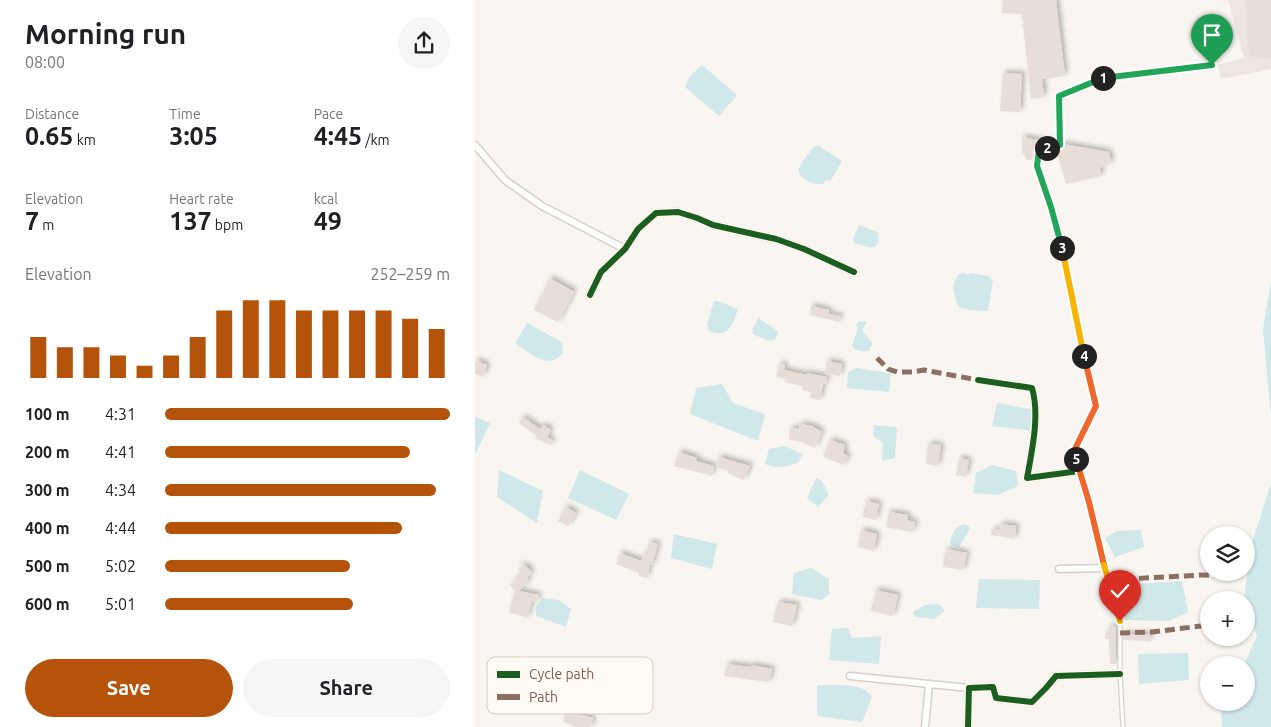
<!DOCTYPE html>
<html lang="en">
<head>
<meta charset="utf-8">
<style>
	body { margin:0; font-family:Ubuntu,sans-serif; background:#f6f6f6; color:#202124; height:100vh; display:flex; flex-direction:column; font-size:19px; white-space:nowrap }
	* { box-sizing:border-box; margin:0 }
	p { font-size:16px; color:#757577 }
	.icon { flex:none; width:28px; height:28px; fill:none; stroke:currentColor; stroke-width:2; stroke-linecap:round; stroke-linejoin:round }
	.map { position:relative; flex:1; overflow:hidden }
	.side { display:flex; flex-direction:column; background:#fff; width:475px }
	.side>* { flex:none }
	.fabs { position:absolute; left:725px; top:526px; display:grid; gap:10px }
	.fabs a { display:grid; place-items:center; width:55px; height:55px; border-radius:50%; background:#fff; box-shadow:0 1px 4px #0004; font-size:25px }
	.pin { position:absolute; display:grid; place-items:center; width:42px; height:42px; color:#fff; margin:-51px -21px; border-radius:50% 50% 50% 0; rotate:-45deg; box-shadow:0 0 5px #0007 }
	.pin .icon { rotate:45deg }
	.km { position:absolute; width:25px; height:25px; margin:-12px; border-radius:50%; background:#222; color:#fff; font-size:14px; line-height:25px; text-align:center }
	.round { display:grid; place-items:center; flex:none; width:52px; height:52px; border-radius:26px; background:#f6f6f6 }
	.head { display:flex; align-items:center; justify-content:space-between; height:85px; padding:0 25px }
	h1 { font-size:28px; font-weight:600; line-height:38px }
	.stats { display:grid; grid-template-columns:repeat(3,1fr); gap:8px; height:85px; padding:5px 25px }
	.stats div { display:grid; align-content:center }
	.stats b { font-size:25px; font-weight:600 }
	.stats small { font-size:14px; font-weight:400 }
	.stats p { font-size:14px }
	.chart { height:140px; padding:10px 25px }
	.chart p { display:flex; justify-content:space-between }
	.chart svg { width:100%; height:90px; margin-top:5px; stroke:#b45309; stroke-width:6 }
	.primary-button { display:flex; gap:10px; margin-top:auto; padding:10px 25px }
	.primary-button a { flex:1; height:58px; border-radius:30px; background:#b45309; color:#fff; font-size:20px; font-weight:600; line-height:58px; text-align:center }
	.primary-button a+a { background:#f6f6f6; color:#202124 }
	ul { padding:0 25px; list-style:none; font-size:16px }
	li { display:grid; grid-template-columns:80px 60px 1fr; align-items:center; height:38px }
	li i { height:12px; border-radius:6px; background:#b45309 }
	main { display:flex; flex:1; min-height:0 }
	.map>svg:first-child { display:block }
	.industrial { fill:#ede5e0 }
	.water { fill:#d0e8ea }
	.building { fill:#e6ded7; filter:url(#shadow) }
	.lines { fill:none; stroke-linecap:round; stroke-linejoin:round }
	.service-casing { stroke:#d7d1cb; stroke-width:5.5 }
	.minor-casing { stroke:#d7d1cb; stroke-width:9 }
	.service { stroke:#fefefd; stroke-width:3 }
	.minor { stroke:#fefefd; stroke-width:6 }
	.quiet { stroke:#8d6e63; stroke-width:5; stroke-dasharray:10 5; stroke-linecap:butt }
	.cycleway-casing { stroke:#fffaf3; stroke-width:9 }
	.cycleway { stroke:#1b5e20; stroke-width:6 }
	.split-1-casing { stroke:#fff; stroke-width:10 }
	.split-2-casing { stroke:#fff; stroke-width:10 }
	.split-3-casing { stroke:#fff; stroke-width:10 }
	.split-4-casing { stroke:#fff; stroke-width:10 }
	.split-5-casing { stroke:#fff; stroke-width:10 }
	.split-6-casing { stroke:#fff; stroke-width:10 }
	.split-7-casing { stroke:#fff; stroke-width:10 }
	.split-1 { stroke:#22a559; stroke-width:6 }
	.split-2 { stroke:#22a559; stroke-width:6 }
	.split-3 { stroke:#22a559; stroke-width:6 }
	.split-4 { stroke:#f5b400; stroke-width:6 }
	.split-5 { stroke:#f0652b; stroke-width:6 }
	.split-6 { stroke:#f0652b; stroke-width:6 }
	.split-7 { stroke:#f5b400; stroke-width:6 }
	.key { fill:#fffaf3; stroke:#d7cbc1; stroke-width:1 }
	.key-label { font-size:14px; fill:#7a5c4d }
</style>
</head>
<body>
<main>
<section class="side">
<div class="head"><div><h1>Morning run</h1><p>08:00</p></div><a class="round"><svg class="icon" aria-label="share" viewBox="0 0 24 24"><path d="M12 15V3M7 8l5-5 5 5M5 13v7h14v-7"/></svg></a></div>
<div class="stats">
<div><p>Distance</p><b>0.65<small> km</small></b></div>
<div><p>Time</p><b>3:05</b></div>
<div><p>Pace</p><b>4:45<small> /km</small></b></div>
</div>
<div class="stats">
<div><p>Elevation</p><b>7<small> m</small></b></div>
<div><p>Heart rate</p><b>137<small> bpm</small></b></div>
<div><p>kcal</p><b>49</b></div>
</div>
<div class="chart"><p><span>Elevation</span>252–259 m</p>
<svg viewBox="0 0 160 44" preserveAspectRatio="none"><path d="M5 44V24M15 44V29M25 44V29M35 44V33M45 44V38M55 44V33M65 44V24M75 44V11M85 44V6M95 44V6M105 44V11M115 44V11M125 44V11M135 44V11M145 44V15M155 44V20"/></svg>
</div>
<ul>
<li><b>100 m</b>4:31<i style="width:100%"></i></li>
<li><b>200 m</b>4:41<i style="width:86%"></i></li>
<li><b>300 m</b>4:34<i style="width:95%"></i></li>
<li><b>400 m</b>4:44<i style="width:83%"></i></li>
<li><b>500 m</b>5:02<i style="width:65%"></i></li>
<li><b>600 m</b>5:01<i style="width:66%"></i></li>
</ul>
<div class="primary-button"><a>Save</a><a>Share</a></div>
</section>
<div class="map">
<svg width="796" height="727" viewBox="0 0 796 727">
	<defs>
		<filter id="shadow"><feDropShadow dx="3" dy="-3" stdDeviation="2.5" flood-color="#0004"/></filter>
	</defs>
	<rect width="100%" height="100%" fill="#f9f5f0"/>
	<!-- industrial -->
	<path class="industrial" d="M753,0H796V69L746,79L743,65L769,58Z"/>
	<!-- water -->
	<path class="water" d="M227,65L262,95L244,116L210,87L215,76Z
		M339,146H344L367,161L356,180L350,181L349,184C340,186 319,178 325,166C328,159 335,153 339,146Z
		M384,225L404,233L403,241L400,247H394L379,243L378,238Z
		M488,272L492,275L496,273L514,276L518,281L513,311L495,310L484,307C478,295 474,280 488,272Z
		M796,281V418L788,329Z
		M239,301H243L263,309C258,325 253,339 234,331L232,325Z
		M284,318C289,323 299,327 303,332L300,339L295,341L277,334L278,328Z
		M384,321L392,322L387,330L398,344L394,351C388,352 380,351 377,346L383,328L381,324Z
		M52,323L87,342L88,353C73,371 55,353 40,343Z
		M381,368L416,373L414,392L372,388L373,372Z
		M247,384L258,403L290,414L283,441L215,414L221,388Z
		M522,403L560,410L559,431L517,426Z
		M0,417L15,423L0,455Z
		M399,425L422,427L420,458L407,461L408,443L398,436Z
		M310,446L327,454L324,462C312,467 302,469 290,464L294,449Z
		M517,465L541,471L543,486L523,495L498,493L501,473Z
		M24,470L68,491L62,523L22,497Z
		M105,470L154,494L141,520L93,498Z
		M341,478L347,481L354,495L343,507L332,498Z
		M796,484V727H747L746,703L771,702V665H766L771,660L782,636L771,605V600H769L775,549Z
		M491,524L495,528L484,548L475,544C477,533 479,526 491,524Z
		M666,530L669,547L640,557L630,538L642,531Z
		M199,534L242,544L237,569L196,558Z
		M336,568L354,579V594L346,600L317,594L319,573Z
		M504,579L565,580L564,609L501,608Z
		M707,581L713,612L694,621L649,620L643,585Z
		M68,598L84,600L96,609L91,627L61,616V606Z
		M461,604L465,605L470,611L459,619L440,617L438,612L450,605Z
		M373,628L377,638L406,636L404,664L354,660L357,629Z
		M713,653L714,680L664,684L663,654Z
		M342,685C358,686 388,681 397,697L387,722L342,716Z"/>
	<!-- building -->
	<path class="building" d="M528,0H581L590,76L567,79L569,97L556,99L547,14L527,13Z
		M772,0H796V58L774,56Z
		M528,73L547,74L545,112L525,111Z
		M547,137L579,143L562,147L560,159L552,160L547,152Z
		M588,144L634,152L636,163L625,168L626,176L591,184L583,156L567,158V153L586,148Z
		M75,278L99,292L83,322L59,310Z
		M336,306L354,310L353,314L365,316L364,322L335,315Z
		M0,360L12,365L8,377L0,374Z
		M352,361L367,364L365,376L350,374Z
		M304,364L310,365L309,370L332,375V373L352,377L351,384H348L345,400L335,398L336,392L327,390L328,386L309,382L310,379L301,377Z
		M48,417L65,429L68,425L76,430L72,437L78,441L76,445L60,438L62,436L44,423Z
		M325,424L337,426L347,432L340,448L324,441L314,440L315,428L324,429Z
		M355,440L370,445L368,453L373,456L369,465L348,457Z
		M453,444L466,445L463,466L451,464Z
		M204,452L222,458L221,461L239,466L237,476L199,466Z
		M244,457L275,466L269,480L252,473L253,471L241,467Z
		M484,458L494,460L491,477L481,475Z
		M391,501L404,504L401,520L388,517Z
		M91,507L101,513L93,526L83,521Z
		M414,512L433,515L432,520L440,522L438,532L411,527Z
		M525,524L541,526L540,539L516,535L517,529L524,530Z
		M386,530L402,534L399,551L383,547Z
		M174,542L183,544L177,565H175L172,578L164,576V573L141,564L145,553L166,561L169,553L172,554Z
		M471,549L492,553L488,570L468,567Z
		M48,564L57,572L52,578L54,580L44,591L64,595L62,602L57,601L52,618L34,612L40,591L35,585L47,572L43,569Z
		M401,590L423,595L418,616L396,611Z
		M303,602L322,605L317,626L298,622Z
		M634,626H641V664H635L634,639H630V634H634Z
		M648,634H675V641L648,640Z
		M252,664L276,667L277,665L297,669L294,682L249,676Z
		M91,710L103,713V714L118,718L116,727H102L88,722Z"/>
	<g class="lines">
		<!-- service casing -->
		<g class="service-casing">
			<path id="service" d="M648,727L645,674V621L627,559L614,502L599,453L621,406L600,320L594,279L587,246L576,207L563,166L564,150L585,145L584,96L631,77L737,65"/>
		</g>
		<!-- minor casing -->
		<g class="minor-casing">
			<path id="minor" d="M0,145L30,180L67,206L150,249
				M115,295L126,272L150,249L163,229L181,213L203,212L222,218L238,225L301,239L329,249L379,272
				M503,380L557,388C565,415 557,451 552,478L604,471
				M584,569L630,568
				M375,676L494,688
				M450,727L454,684
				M493,727L494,688L518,687L521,698L557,702L571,688L581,676L645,674"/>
		</g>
		<!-- service -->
		<use href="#service" class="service"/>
		<!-- minor -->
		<use href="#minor" class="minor"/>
		<!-- quiet -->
		<path class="quiet" d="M402,358L413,369L422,372H437L449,370L503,380
			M634,580L726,575L767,576
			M645,633L677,632L734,625"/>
		<!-- cycleway casing -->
		<g class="cycleway-casing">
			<path id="cycleway" d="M115,295L126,272L150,249L163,229L181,213L203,212L222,218L238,225L301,239L329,249L379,272
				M503,380L557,388C565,415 557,451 552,478L604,471
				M493,727L494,688L518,687L521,698L557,702L571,688L581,676L645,674"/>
		</g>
		<!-- cycleway -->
		<use href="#cycleway" class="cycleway"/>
	</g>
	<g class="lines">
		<!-- split-1 casing -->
		<g class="split-1-casing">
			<path id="split-1" d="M628,78L737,65"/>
		</g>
		<!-- split-2 casing -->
		<g class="split-2-casing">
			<path id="split-2" d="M572,148L585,145L584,96L628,78"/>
		</g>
		<!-- split-3 casing -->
		<g class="split-3-casing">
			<path id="split-3" d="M572,148L564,150L562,166L576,207L587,248"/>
		</g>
		<!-- split-4 casing -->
		<g class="split-4-casing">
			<path id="split-4" d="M587,248L609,356"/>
		</g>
		<!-- split-5 casing -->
		<g class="split-5-casing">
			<path id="split-5" d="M601,459L598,453L621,406L609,356"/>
		</g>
		<!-- split-6 casing -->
		<g class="split-6-casing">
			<path id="split-6" d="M601,459L614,502L629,565"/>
		</g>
		<!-- split-7 casing -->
		<g class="split-7-casing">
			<path id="split-7" d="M629,565L645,621"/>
		</g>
		<!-- split-1 -->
		<use href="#split-1" class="split-1"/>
		<!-- split-2 -->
		<use href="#split-2" class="split-2"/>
		<!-- split-3 -->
		<use href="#split-3" class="split-3"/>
		<!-- split-4 -->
		<use href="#split-4" class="split-4"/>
		<!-- split-5 -->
		<use href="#split-5" class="split-5"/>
		<!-- split-6 -->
		<use href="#split-6" class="split-6"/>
		<!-- split-7 -->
		<use href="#split-7" class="split-7"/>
	</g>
	<!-- legend -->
	<rect x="12" y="657" width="166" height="57" rx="8" class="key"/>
	<rect x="22" y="671" width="23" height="7" fill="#1b5e20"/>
	<rect x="22" y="694" width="23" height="6" fill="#8d6e63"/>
	<g class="key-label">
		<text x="54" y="679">Cycle path</text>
		<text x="54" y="702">Path</text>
	</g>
</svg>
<div class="fabs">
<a><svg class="icon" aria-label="layers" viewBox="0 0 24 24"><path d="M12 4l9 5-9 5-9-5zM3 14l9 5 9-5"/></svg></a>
<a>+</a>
<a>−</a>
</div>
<div class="pin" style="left:737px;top:65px;background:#1e9e55"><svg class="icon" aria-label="arrive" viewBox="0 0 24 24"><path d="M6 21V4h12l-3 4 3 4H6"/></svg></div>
<div class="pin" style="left:645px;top:621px;background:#d93025"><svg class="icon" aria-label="check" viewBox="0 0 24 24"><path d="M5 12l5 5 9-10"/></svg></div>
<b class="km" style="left:628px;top:78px">1</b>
<b class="km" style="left:572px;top:148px">2</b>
<b class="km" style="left:587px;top:248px">3</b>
<b class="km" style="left:609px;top:356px">4</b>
<b class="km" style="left:601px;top:459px">5</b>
</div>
</main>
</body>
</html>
